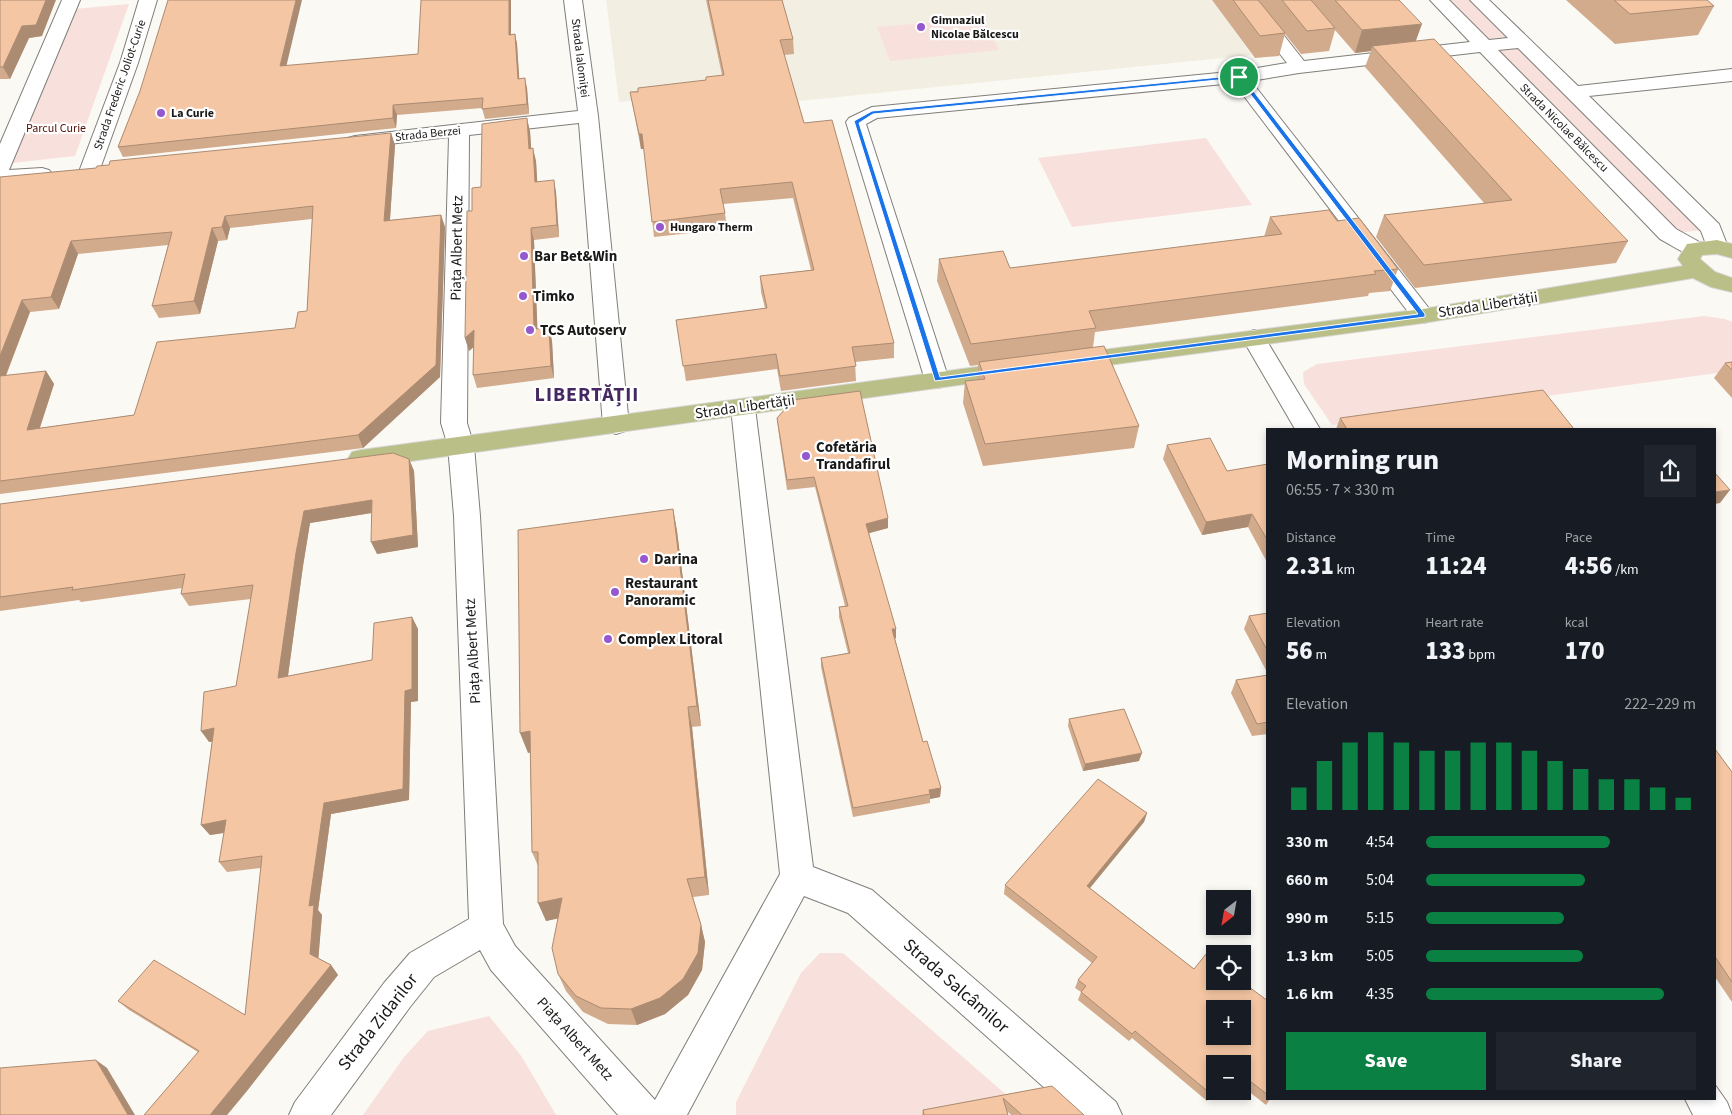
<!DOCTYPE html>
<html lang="en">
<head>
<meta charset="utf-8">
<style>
	body { margin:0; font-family:"Source Sans 3",sans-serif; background:#20242c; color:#f1f3f6; height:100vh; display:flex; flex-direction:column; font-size:19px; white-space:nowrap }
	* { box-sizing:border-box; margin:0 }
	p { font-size:16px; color:#9ea1a6 }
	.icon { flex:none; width:28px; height:28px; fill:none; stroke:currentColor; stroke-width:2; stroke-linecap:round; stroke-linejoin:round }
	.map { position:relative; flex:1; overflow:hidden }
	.sheet { position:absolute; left:1266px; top:428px; width:450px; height:672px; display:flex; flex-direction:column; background:#171b24; border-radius:0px; box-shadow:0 2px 8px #0003 }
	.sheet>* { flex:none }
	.needle { width:32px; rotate:211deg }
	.controls { position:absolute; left:1206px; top:890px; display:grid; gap:10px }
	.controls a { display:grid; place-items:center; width:45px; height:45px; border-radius:0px; background:#171b24; box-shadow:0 2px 8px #0003; font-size:25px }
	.pin { position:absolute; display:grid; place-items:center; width:42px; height:42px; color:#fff; margin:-21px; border:2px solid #fff; border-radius:50%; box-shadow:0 1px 5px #0007 }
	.round { display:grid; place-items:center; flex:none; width:52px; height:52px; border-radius:0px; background:#20242c }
	.overview { display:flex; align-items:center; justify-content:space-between; height:85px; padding:0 20px }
	h1 { font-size:28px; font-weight:800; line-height:38px }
	.metrics { display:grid; grid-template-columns:repeat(3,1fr); gap:8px; height:85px; padding:5px 20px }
	.metrics div { display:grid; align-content:center }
	.metrics b { font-size:25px; font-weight:800 }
	.metrics small { font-size:14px; font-weight:400 }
	.metrics p { font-size:14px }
	.chart { height:140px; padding:10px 20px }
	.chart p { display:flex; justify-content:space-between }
	.chart svg { width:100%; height:90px; margin-top:5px; stroke:#0b8043; stroke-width:6 }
	.action { display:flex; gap:10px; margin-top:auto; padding:10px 20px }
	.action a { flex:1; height:58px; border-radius:0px; background:#0b8043; color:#fff; font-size:20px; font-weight:800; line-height:58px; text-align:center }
	.action a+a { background:#20242c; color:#f1f3f6 }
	ul { padding:0 20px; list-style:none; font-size:16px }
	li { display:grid; grid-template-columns:80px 60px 1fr; align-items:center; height:38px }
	li i { height:12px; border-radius:6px; background:#0b8043 }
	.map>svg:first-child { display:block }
	.built { fill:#f3eee2 }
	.green { fill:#f8e0dc }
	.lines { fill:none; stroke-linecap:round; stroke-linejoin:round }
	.minor-casing { stroke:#807e7a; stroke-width:2 }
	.major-casing { stroke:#d6d6d5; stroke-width:2 }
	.minor { fill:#fff; fill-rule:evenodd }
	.major { fill:#b9bf86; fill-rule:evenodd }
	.wall { fill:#d2aa8c; fill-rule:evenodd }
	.shaded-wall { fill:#ab8b72 }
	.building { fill:#f4c6a3; stroke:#ab8b72; fill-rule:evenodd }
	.route { fill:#1a73e8; stroke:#fff; fill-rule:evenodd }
	.poi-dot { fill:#9658ce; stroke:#fff; stroke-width:2 }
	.labels { text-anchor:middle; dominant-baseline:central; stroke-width:4.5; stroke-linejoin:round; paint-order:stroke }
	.far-poi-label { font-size:12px; font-weight:bold; fill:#191917; stroke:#fff; text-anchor:start }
	.far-street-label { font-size:12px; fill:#191917; stroke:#fff }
	.far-park-label { font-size:12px; fill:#530f07; stroke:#fff }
	.street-label { font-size:15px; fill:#191917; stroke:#fff }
	.poi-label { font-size:15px; font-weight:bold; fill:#191917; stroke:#fff; text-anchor:start }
	.near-street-label { font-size:18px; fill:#191917; stroke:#fff }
	.district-label { font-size:20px; font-weight:bold; letter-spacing:1px; fill:#452861; stroke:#fff }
</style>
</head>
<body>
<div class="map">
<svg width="1732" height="1115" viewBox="0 0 1732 1115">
	<rect width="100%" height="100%" fill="#fbf9f4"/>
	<!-- built -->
	<path class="built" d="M606,0H1212L1252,55L750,106L746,88L619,102Z"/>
	<!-- green -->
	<path class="green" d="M1439,0H1479L1711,229L1668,234Z
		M129,4L75,156L12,163L74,9Z
		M983,18L999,50L890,61L877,27Z
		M1206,138L1252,205L1072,227L1038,158Z
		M1704,316L1725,319L1732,322V371L1332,425L1304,384L1303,372L1317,364Z
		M820,953H843L1010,1098L933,1115H736V1102L801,973Z
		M489,1016L522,1057L556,1115H363L404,1057L428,1031Z"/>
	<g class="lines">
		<!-- minor casing -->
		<g class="minor-casing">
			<path id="minor" d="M62,0H80L9,170L42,168L49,170L52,174L49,178L0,183V144Z
				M139,0H157L138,63L100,169L97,173L90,175L83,173L80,169L120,63Z
				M564,0H582L598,116L629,425L625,431L616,434L607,431L603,425L579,123L469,135L467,423L474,446L480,516L503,924L515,946L655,1100L780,874L731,408L734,402L743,399L752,402L755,408L813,867L872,890L1116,1102L1122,1115H1075L848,913L804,896L687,1115H618L491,970L480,950L434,977L410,1007L331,1115H289L295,1102L384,983L410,953L469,919L454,516L448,446L441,423L449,137L355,148L348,146L345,142L348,138L355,136L578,111Z
				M1238,0H1256L1304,61L1470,42L1430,0H1449L1489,40L1508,38L1470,0H1489L1578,86L1732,69V81L1589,96L1719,224L1728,247L1725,252L1717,254L1709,252L1701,231L1518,48L1498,50L1676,229L1703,244L1706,249L1703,254C1687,258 1674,246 1660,239L1480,52L1299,73L1251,81L1431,311L1435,316L1431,321L1423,323L1415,321L1234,83L877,118L866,124L949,380L946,386L937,388L928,386L925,380L846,122L849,118L872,107L1239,71L1287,63Z
				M1254,330L1262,333L1320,429H1295L1242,338L1246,333Z
				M1715,1085L1727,1102L1732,1115H1693L1685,1099H1715Z"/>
		</g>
		<!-- major casing -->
		<g class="major-casing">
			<path id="major" d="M1717,240L1732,244V258L1717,254L1702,255L1700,259L1715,272L1732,278V292L1711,287L1693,278L1423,323L1071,370L1063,368L1059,362L1063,356L1071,354L1423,309L1683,266L1678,259L1687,244Z
				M1014,362L1023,364L1026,370L1023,376L361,468L352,466L348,459L352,452L361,450Z"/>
		</g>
		<!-- minor -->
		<use href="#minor" class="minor"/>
		<!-- major -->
		<use href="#major" class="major"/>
	</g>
	<!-- wall -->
	<path class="wall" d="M0,0L42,36L29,38L10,79H0Z
		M706,0H782L793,39L794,54L784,55L804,123L894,343V358L855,362L856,381L781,391L777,369L686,381L676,320L765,308L761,292L760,276L811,270L793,198L723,204L725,213L727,229L654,237L644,149H641L630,92L706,80L722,75Z
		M1212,0H1399L1416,41L1628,241L1616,263L1415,288L1376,237L1384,215L1485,204L1365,67L1371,51L1355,53L1335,30L1329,51L1301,54L1285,34L1279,56L1255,58Z
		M1566,0H1707L1714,6L1698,35L1615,44Z
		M515,34L517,44L519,79L527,88L529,114L485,119L482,108L397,115L396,128L123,157L118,147L140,91L286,66L418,54Z
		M530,131L531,149L536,161L537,181L556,192L559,237L534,240L537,329L549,328L552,341L554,378L477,388L473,375L474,347L469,351L465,338L472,211L481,187Z
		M391,133L395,145L390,220L441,215L445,227L440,377L363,448L0,494V177L96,168ZM312,219L307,311L295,328L134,415L40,428L54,384L46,371L6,376L30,312L59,309L78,254L168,245L152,306L159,318L200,314L218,241L227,240L230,228Z
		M1270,217L1337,221L1398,269L1390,291L1369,293L1368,296L1095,332L1093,347L1139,426L1134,448L983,466L963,403L965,381L977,380L978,365L970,366L937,281L939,259L1010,268L1264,237Z
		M1732,362V398L1714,378L1725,363Z
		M785,401L888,528L869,533L896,638L895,639L923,742L941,788L940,797L930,799V803L853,817L821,667V658L848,653L839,617V607L845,606L815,487L787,490L778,428L777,418L785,409Z
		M1340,418L1574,429H1336Z
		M1167,445L1227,471L1268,464V564L1248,527L1202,535L1163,459Z
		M409,459L414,471L418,547L377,554L372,513L310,523L303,566L288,676L372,660L412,617L418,629V701L411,702L409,800L331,814L318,910L322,915L318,958L331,965L338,975L227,1115H144L198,1052L129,1010L118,1001L245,1015L261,868L227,872L219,862L224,833L210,835L201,825L212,742H209L236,686L251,599L189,606L181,594L182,588L81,602L79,600L0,611V504Z
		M673,509L677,531L701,726L692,727L709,895L693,897L701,925L705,942L702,970L688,995L665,1014L637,1025L608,1024L583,1012L566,991L558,974V918L546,921L538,866L532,852L530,752L528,753Z
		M1268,613V674L1244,629L1249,616Z
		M1268,675V734L1252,736L1231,693L1236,680Z
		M1069,719L1139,761L1083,771L1068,726Z
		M1715,749L1732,772V1002L1715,977Z
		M1147,813L1144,822L1090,888L1194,969L1268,1001V1099H1270L1266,1105L1242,1086V1064H1215V1089L1207,1101L1132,1038L1129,1041L1078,1000L1081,992L1075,988L1078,980L1092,963L1004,894L1005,885Z
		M1052,1086L1084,1115H1011L1007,1111L1008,1115H922L923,1110Z"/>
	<!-- shaded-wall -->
	<path class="shaded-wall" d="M46,0H56L42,36L29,38L10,79L3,67L22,26Z
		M296,0H302L284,76L280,66Z
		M509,0H511V44L509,35Z
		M1422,24L1414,46H1372L1371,51L1355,53L1362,30Z
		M515,34L517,44L520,89L518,79Z
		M525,78L527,88L529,114L527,104Z
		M393,105L397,115L396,128L393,118Z
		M527,118L530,131L532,161L529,149Z
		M391,133L395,145L389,233L384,221Z
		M639,134H642L644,149H641Z
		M533,148L536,161L538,194L535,182Z
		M554,180L556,192L559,237L557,225Z
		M441,215L445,227L440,377L363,448L358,435Z
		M225,216L230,228L227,240L222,227Z
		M212,228L218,241L200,314L194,301Z
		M531,228L534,240L538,342L534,329Z
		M71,241L78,254L59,309L51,297Z
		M22,300L30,312L0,390V356Z
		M549,328L552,341L554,378L551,366Z
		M474,330L478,343L469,351L465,338Z
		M46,371L54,384L35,442L27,430Z
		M409,459L414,471L418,547L377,554L371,542Z
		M1730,490L1720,503L1715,504V492Z
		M372,500L377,512L310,523L303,566L286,690L278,678L296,553L304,511Z
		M673,509L677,531L701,726L697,706Z
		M1252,514L1248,527L1202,535L1206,522Z
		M888,518V528L866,534V524Z
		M412,617L418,629V701L411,702L409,800L331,814L318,910L322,915L318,963L310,954L309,906L324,803L405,691Z
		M892,629H896V638L892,639Z
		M688,707L692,727L709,895L705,877Z
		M214,728L222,740L209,742L201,731Z
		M530,731L537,751L528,753L520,733Z
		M1142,753L1139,761L1083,771L1085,764Z
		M941,788L940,797L930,799V794L929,790Z
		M1147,813L1144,822L1085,894L1087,886Z
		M226,820L235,831L210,835L201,825Z
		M562,898L570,916L546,921L538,903Z
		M701,925L705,942L702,970L688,995L665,1014L637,1025L631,1009Z
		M331,965L338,975L247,1091L227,1115H210Z
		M96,1060L107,1068L135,1115H128Z"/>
	<!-- building -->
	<path class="building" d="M0,0H46L36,25L22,26L3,67H0Z
		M168,0H296L280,66L418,54L421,0H509V35L515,34L518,79L525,78L527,104L482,109L483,98L393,105V118L118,147L140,91Z
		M708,0H782L793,39L780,40L804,123L832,120L894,343L852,347L856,366L780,376L776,354L683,366L676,320L767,308L760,276L814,270L792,182L720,189L725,213L652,222L642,134H639L630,92H638V88L706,80V77L724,75Z
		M1233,0H1258L1285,33L1260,36Z
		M1282,0H1311L1335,28L1307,31Z
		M1335,0H1399L1422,24L1362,30Z
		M1614,0H1707L1714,6L1630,14Z
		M1434,39L1628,241L1424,265L1384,215L1512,200L1372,46Z
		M527,118L529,149L533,148L535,182L554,180L557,225L531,228L534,329L549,328L551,366L473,375L474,330L465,338L467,211H472V188L481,187L482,124Z
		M391,133L384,221L441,215L436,365L358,435L0,481V376L46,371L27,430L134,415L157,342L295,328L298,312L307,311L313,206L225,216L222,227L212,228L194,301L152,306L172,232L71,241L51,297L22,300L0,356V177L96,168L97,166L109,165L110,161Z
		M1329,210L1337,221L1359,218L1398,269L1374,271L1376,274L1089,311L1096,328L971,344L939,259L1003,251L1010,268L1282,234L1270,217Z
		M1104,346L1139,426L985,444L965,381L985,379L979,362Z
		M1732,362V370L1725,363Z
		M1543,390L1574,429H1347L1340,418Z
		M860,391L888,518L866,524L896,629H892L923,742L927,741L941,788L929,790L930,794L853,808L821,658L850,653L839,607L848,606L814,477L787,480L777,418L786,408L785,401Z
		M1210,438L1227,471L1268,464V541L1252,514L1206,522L1167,445Z
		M393,453L409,459L413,535L371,542L372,500L304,511L296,553L278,678L372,660L374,623L412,617V689L405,691L403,789L324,803L309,906L314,905L310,954L331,965L237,1082L210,1115H144L199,1051L118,1001L154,960L245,1015L262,856L219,862L226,820L201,825L214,728L201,731L204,692L236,686L253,585L181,594L185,574L72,590L73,587L0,597V504Z
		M1715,473L1730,490L1715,492Z
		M673,509L697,706L688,707L705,877L687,879L701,925L698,953L683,979L660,998L631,1009L601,1008L576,996L558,974L552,948L562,898L538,903V852H532L530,731L520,733L518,530Z
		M1268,613V652L1249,616Z
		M1268,675V722L1257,724L1236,680Z
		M1124,709L1142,753L1085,764L1069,719Z
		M1715,749L1732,772V982L1716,958H1715Z
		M1098,779L1147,813L1087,886L1194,969L1206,954L1215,962V981H1241L1268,1001V1095L1242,1075V1064H1215V1089L1211,1094L1135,1031L1132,1034L1081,992L1086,986L1078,980L1097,957L1005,885ZM1215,1009H1242V1036H1215Z
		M96,1060L128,1115H0V1068Z
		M1052,1086L1084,1115H1022L1003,1098L1008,1115H924L923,1110Z"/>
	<!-- route -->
	<path class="route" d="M1241,75L1425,314V317L935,381L854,121L872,111ZM1238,78L1418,314L940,377L859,123L873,114Z"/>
	<!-- markers -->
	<g class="poi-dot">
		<circle cx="921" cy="27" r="5"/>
		<circle cx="161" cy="113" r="5"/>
		<circle cx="660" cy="227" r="5"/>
		<circle cx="524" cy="256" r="5"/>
		<circle cx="523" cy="296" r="5"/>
		<circle cx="530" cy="330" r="5"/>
		<circle cx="806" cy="456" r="5"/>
		<circle cx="644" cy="559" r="5"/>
		<circle cx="615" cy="592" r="5"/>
		<circle cx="608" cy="639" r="5"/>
	</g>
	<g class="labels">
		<!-- far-poi labels -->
		<g class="far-poi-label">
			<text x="931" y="20">Gimnaziul<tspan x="931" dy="14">Nicolae Bălcescu</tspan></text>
			<text x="171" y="113">La Curie</text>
			<text x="670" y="227">Hungaro Therm</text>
		</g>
		<!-- far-street labels -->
		<g class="far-street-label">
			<text transform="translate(580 58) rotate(83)">Strada Ialomiței</text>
			<text transform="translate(120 85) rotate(-71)">Strada Frederic Joliot-Curie</text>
			<text transform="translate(1564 128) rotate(45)">Strada Nicolae Bălcescu</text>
			<text transform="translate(428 134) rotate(-6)">Strada Berzei</text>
		</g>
		<!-- far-park labels -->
		<g class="far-park-label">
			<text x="56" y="128">Parcul Curie</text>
		</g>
		<!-- street labels -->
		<g class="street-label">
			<text transform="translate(457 248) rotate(-89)">Piața Albert Metz</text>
			<text transform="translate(1488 305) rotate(-9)">Strada Libertății</text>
			<text transform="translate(745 407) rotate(-8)">Strada Libertății</text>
			<text transform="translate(473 651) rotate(-93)">Piața Albert Metz</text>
			<text transform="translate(575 1039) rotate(48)">Piața Albert Metz</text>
		</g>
		<!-- poi labels -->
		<g class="poi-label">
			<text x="534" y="256">Bar Bet&amp;Win</text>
			<text x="533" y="296">Timko</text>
			<text x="540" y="330">TCS Autoserv</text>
			<text x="816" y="447">Cofetăria<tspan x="816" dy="17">Trandafirul</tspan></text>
			<text x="654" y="559">Darina</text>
			<text x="625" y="583">Restaurant<tspan x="625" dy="17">Panoramic</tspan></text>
			<text x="618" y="639">Complex Litoral</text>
		</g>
		<!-- near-street labels -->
		<g class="near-street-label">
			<text transform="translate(956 986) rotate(41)">Strada Salcâmilor</text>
			<text transform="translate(378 1022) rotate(-52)">Strada Zidarilor</text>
		</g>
		<!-- district labels -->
		<g class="district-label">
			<text x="587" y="395">LIBERTĂȚII</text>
		</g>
	</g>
</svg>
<div class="controls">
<a><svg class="needle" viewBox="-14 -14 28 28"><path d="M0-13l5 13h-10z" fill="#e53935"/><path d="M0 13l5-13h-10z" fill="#9ea1a6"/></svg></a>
<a><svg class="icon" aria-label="locate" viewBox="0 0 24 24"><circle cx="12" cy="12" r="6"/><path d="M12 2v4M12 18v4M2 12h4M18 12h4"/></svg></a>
<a>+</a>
<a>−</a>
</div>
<div class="pin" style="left:1239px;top:77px;background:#1e9e55"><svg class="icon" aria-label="arrive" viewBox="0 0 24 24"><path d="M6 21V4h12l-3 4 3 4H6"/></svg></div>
<section class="sheet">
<div class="overview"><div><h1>Morning run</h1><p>06:55 · 7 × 330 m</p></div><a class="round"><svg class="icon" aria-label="share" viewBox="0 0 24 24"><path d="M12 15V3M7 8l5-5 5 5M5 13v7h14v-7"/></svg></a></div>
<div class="metrics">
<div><p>Distance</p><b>2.31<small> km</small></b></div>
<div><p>Time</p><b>11:24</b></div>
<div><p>Pace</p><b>4:56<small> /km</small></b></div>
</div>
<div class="metrics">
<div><p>Elevation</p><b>56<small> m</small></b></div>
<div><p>Heart rate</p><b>133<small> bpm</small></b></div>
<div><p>kcal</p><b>170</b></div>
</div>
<div class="chart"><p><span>Elevation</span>222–229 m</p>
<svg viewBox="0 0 160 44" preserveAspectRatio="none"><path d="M5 44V33M15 44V20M25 44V11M35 44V6M45 44V11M55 44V15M65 44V15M75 44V11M85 44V11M95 44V15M105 44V20M115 44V24M125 44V29M135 44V29M145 44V33M155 44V38"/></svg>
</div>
<ul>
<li><b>330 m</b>4:54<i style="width:68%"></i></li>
<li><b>660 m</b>5:04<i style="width:59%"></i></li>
<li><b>990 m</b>5:15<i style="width:51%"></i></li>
<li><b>1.3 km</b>5:05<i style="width:58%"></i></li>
<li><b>1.6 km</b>4:35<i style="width:88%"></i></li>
</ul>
<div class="action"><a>Save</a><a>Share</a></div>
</section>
</div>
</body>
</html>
